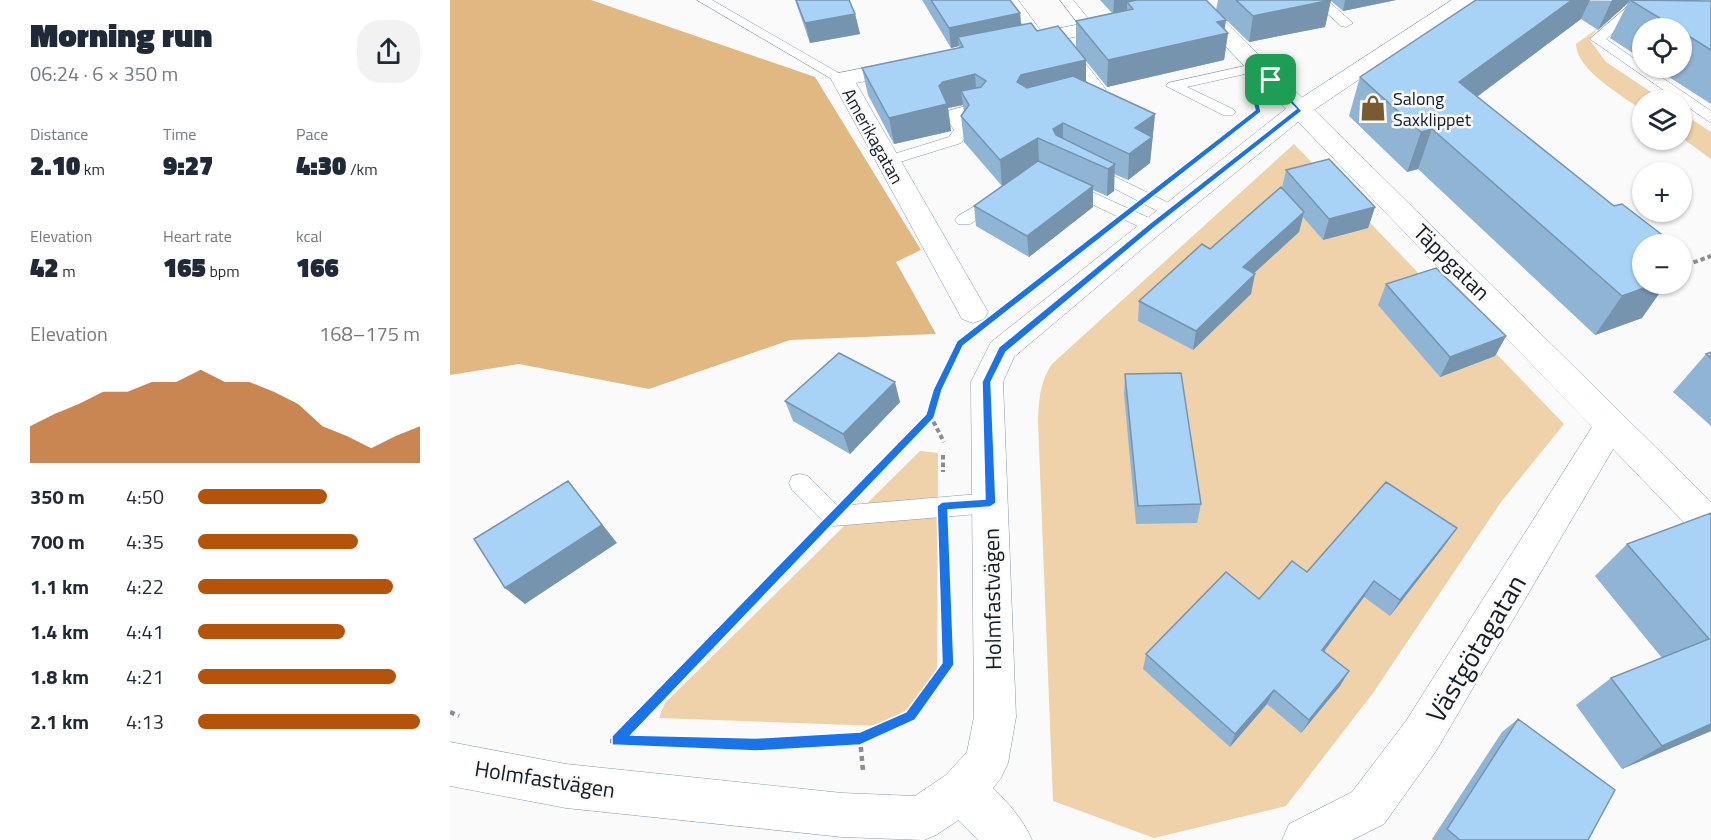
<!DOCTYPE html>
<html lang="en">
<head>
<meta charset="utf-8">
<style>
	body { margin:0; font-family:"Titillium Web",sans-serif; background:#f2f2f3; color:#1f2937; height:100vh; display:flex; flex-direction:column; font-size:22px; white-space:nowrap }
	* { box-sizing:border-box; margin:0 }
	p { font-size:20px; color:#747a83 }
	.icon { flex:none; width:33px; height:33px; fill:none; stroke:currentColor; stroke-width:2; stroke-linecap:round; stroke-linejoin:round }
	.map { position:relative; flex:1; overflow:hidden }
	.panel { display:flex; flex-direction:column; background:#fff; width:450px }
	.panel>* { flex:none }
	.controls { position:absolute; left:1182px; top:18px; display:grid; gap:12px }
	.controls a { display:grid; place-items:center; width:60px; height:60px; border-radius:50%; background:#fff; box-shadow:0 2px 4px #0004; font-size:30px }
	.pin { position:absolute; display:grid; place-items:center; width:51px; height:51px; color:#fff; margin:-26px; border-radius:12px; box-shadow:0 3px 9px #0006 }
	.round { display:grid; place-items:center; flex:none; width:63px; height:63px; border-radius:24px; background:#f2f2f3 }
	.headline { display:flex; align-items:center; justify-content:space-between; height:102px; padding:0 30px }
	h1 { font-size:33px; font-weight:800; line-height:45px }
	.figures { display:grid; grid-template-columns:repeat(3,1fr); gap:9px; height:102px; padding:6px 30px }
	.figures div { display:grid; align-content:center }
	.figures b { font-size:26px; font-weight:800 }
	.figures small { font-size:16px; font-weight:400 }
	.figures p { font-size:16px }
	.chart { height:168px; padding:12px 30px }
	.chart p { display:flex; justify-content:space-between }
	.chart svg { width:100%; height:108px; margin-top:6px; fill:#b45309; opacity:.7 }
	ul { padding:0 30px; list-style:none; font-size:20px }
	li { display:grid; grid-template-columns:96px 72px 1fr; align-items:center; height:45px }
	li i { height:15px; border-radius:8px; background:#b45309 }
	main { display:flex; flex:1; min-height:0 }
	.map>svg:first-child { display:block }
	.green { fill:#efd1aa }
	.forest { fill:#e1b882 }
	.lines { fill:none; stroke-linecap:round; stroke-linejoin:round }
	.service-casing { stroke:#839aae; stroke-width:1 }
	.minor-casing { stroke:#839aae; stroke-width:1 }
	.tertiary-casing { stroke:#839aae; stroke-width:1 }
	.path-far1 { stroke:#8a8e92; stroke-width:4; stroke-dasharray:4.5 3; stroke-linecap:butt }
	.path { stroke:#8a8e92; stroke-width:4.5; stroke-dasharray:5 4; stroke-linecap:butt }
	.service { fill:#fff; fill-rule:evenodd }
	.minor { fill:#fff; fill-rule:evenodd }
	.tertiary { fill:#fff; fill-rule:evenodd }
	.wall { fill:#90b5d4 }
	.shaded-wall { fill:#7694ad }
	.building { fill:#a8d3f7; stroke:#7694ad; stroke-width:1.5 }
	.route { fill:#1a73e8; stroke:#fff; stroke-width:1.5; fill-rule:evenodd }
	.labels { text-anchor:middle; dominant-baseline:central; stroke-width:5; stroke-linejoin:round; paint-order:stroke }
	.far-poi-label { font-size:18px; fill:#141d24; stroke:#fafafa; text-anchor:start }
	.far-street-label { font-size:18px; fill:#141d24; stroke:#fafafa }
	.street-label { font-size:22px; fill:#141d24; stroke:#fafafa }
	.near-street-label { font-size:27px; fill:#141d24; stroke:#fafafa }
</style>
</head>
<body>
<main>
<section class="panel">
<div class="headline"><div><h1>Morning run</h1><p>06:24 · 6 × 350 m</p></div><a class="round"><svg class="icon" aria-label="share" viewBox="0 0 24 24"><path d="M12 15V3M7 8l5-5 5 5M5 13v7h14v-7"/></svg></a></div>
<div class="figures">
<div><p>Distance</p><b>2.10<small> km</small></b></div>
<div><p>Time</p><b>9:27</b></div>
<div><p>Pace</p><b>4:30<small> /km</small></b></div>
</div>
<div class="figures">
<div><p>Elevation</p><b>42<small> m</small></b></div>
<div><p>Heart rate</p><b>165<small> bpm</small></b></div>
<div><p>kcal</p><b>166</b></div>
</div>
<div class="chart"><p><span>Elevation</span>168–175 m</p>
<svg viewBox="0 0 160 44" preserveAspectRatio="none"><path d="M0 44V29L10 24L20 20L30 15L40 15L50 11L60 11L70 6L80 11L90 11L100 15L110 20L120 29L130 33L140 38L150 33L160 29V44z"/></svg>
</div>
<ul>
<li><b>350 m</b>4:50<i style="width:58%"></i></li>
<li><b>700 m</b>4:35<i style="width:72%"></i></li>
<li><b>1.1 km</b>4:22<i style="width:88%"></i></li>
<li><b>1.4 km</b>4:41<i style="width:66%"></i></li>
<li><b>1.8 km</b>4:21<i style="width:89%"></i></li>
<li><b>2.1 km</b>4:13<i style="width:100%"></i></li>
</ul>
</section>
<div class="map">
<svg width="1261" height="840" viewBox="0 0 1261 840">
	<rect width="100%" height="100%" fill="#fafafa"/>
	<!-- green -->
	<path class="green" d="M1148,28L1139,39L1156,62L1213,100H1192V110C1173,96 1126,70 1126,44Z
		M1232,113L1261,132V159L1232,138Z
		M844,144L1114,424L1051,502L923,693L836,806L704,838L603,801L588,421C589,399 590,382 602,364Z
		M470,451L488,453L487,671L471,701L430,726L209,718L215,703Z"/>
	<!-- forest -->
	<path class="forest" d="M0,0H141L365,77L471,250L446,262L486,334L340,340L199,389L69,364L0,375Z"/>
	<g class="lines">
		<!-- service casing -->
		<g class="service-casing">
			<path id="service" d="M247,0H262L399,79L392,83L387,82Z
				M555,0H568L596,38L594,41H584Z
				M610,0H623L646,28L644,31H634Z
				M863,0H877L903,23L896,27L891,26Z
				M1185,0H1199L1156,39L1192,64V68H1198L1261,111V123L1140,39Z
				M619,48L624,49L654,87L656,90L654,93L625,100L620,99L618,96L620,93L640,88L612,52Z
				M808,63L813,64V70L737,87L783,109L786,112L783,115H773L716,86L718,83Z
				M528,103L536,108L533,111L511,116L520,130L511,143L437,166L429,161L431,158L499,137L504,130L494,114L497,111Z
				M639,164L727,207L730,211L721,216L715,215L633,172L631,169L633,166Z
				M618,181L708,222L711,226L702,232L696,230L612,190L610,186Z
				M547,193L555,198L553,202L520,224H508L505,220L508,216Z
				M350,474L358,476L388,506L540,493L548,496L551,503L548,510L540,513L383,526L375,523L342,490L339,483L342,476Z"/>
		</g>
		<!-- minor casing -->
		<g class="minor-casing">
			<path id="minor" d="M731,0H753L1261,502V542L1248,537L1163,449L986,751L934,824L902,840H832L839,824L902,792L956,721L1142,427Z
				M670,16L677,18L681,22L677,26L571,48L563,47L560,42L563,37L571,36Z
				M459,59L467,61L470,66L467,71L406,83L538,312L534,319L523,323L512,319L381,79L384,74Z
				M512,769C540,780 570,812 582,840H528L496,807L490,791L496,775Z"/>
		</g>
		<!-- tertiary casing -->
		<g class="tertiary-casing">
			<path id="tertiary" d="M1002,0H1026L858,114L712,232L564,357L553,382L566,717L558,763L551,778L528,807L486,835L474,840L392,837L116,808L0,786V742L116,764L392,793L465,796L496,775L517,752L524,717L521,382L541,342L842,104Z"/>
		</g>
		<!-- path-far1 -->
		<path class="path-far1" d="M1232,272L1242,263L1261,256
			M480,415L494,442
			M493,455V472
			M420,478L480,415L495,374"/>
		<!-- path -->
		<path class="path" d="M0,712L9,716
			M410,738L413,771
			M160,741H166L359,541
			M167,741L306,745L410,738L460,716L498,665"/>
		<!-- service -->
		<use href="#service" class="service"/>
		<!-- minor -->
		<use href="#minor" class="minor"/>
		<!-- tertiary -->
		<use href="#tertiary" class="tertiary"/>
	</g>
	<!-- wall -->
	<path class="wall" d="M345,0H399L405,14L410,34L360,43Z
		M472,0H560L570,13L571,25L626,48V21L662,13L650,0H756L775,29L778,33L774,60L657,87L636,61V82L705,114L700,163L678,180L664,174V191L657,196L643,190V207L579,257L526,226L524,206L552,186L514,142L511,116L514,111L513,105L498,108L501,131L444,144L418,95L412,68L509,48V46L501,48Z
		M768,0H881L875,27L799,42L766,10Z
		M880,0H946L893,11Z
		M1026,0L1261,1V104L1205,68H1232V28H1192V59L1160,38L1178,3L1148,30L1131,19L1027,97L1192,318L1145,335L968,169L957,172L899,116L910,77Z
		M836,170L925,207L918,228L873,240L853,217L849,232L804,273L801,294L743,350L688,321L689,301L760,249L832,188Z
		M936,284L1056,336L1045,356L990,377L928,305Z
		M1261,352V426L1223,392L1256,354Z
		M675,374L751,504L747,523L686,524L674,394Z
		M335,401L450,402L400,454L343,421Z
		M1261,513V731L1172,769L1126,705L1161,678L1212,658L1145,576L1177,544Z
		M1007,528L995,545L940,616L914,597L874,651L890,686L851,733L817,704L780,747L693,669L696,654L809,599L857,572Z
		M1068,719L1138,840H983L982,839L1052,732Z"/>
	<!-- shaded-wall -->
	<path class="shaded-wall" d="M664,0H730L683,9L677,2V12L663,15Z
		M881,0L875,27L799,42L803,16Z
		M895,0H946L893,11Z
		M1122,0H1140L1131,19L994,121L1009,82Z
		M1162,0H1180L1178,3L1148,30Z
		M570,13L572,33L508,37L509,46L501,48L499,28Z
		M405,14L410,34L360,43L355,23Z
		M776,20L774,34L778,33L774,60L657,87L658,60L767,22Z
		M636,60V87L572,102L567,82L571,75Z
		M525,74L527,101L511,91L513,105L498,108L501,131L444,144L439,118L493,82Z
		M705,114L700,163L678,180L679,154L685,128Z
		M613,123V149L603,129Z
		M982,129L968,169L957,172L971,132Z
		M588,138L589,165L552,186L550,160Z
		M665,164L664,191L657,196L658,169Z
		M643,186V207L579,257L577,236Z
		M925,207L918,228L873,240L879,219Z
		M854,212L849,232L789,287L793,267Z
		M805,274L801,294L743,350L746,331Z
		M1193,284H1216L1192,318L1145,335L1172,296Z
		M1056,336L1045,356L990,377L1000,357Z
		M445,382L450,402L400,454L393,434Z
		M118,481L167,543L75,604L55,588Z
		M1007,528L995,545L940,616L950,600Z
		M924,581L914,597L864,665L872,650Z
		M899,671L890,686L851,733L859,720Z
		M824,690L817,704L780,747L785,734Z
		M1261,724V731L1172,769L1212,746Z"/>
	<!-- building -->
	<path class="building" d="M346,0H399L405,14L355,23Z
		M481,0H560L570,13L499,28Z
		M687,0H756L776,20L767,22L778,33L658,60L626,21L683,9L677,2Z
		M786,0H881L803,16Z
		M1026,0H1122L1009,82L1164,206L1172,204L1224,244H1192V284H1205L1172,296L982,129L971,132L910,77Z
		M1180,0L1261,1V50L1232,32V28H1226Z
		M581,23L587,31L608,26L636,60L571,75L567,82L577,88L623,76L705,114L685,128L702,137L679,154L613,123L603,129L606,135L665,164L658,169L588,138L550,160L511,116L519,105L511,91L531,87L536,81L525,74L493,82L489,86L497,104L439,118L412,68L513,47L508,37Z
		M879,159L925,207L879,219L836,170Z
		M588,161L643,186L577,236L524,206Z
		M831,187L854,212L793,267L805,274L746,331L689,301L752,244L760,249Z
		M1232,250L1236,254L1232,255Z
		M986,268L1056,336L1000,357L936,284Z
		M1261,352V358L1256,354Z
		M389,353L445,382L393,434L335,401Z
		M731,373L751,504L688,506L675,374Z
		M118,481L152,525L55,588L24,539Z
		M936,482L1007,528L950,600L924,581L872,650L899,671L859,720L824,690L785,734L696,654L776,572L809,599L842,561L857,572Z
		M1261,513V724L1212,746L1161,678L1259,639L1177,544Z
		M1068,719L1165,790L1138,840H1010L997,829Z"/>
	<!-- route -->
	<path class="route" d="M818,78H823L852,111L705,227L556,352L541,382L546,503L540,507L498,510L504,665L465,720L410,745L306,751L162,745V736L476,414L483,390L507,341L805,110L800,90ZM820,83L846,109L699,224L549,347L532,382L535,499L492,502L487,506L492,663L456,712L410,732L306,738L181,735L484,418L492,390L513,346L811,112L807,91Z"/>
	<!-- icons -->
	<defs>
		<g id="shop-bare" transform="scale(2.07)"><path d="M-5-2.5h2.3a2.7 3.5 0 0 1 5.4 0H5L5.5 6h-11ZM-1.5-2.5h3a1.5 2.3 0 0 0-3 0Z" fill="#7a5b30" stroke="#fafafa" stroke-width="2.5" paint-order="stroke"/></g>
	</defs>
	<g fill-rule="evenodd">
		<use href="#shop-bare" x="923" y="108"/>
	</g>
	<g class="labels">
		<!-- far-poi labels -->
		<g class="far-poi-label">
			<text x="943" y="98">Salong<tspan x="943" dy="21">Saxklippet</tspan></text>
		</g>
		<!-- far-street labels -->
		<g class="far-street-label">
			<text transform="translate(423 136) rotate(61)">Amerikagatan</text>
		</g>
		<!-- street labels -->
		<g class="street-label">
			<text transform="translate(1002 262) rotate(45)">Täppgatan</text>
			<text transform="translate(542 599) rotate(-91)">Holmfastvägen</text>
			<text transform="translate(95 779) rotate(9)">Holmfastvägen</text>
		</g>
		<!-- near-street labels -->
		<g class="near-street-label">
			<text transform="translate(1025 648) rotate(-59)">Västgötagatan</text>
		</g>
	</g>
</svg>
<div class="controls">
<a><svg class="icon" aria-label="locate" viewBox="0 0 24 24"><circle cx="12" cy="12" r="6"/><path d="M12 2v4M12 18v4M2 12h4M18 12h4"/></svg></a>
<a><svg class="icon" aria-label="layers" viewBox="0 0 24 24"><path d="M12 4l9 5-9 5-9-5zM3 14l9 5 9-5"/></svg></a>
<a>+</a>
<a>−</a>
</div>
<div class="pin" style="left:821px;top:80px;background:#1e9e55"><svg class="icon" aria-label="arrive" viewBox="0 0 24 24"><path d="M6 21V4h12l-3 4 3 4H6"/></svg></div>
</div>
</main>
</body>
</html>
